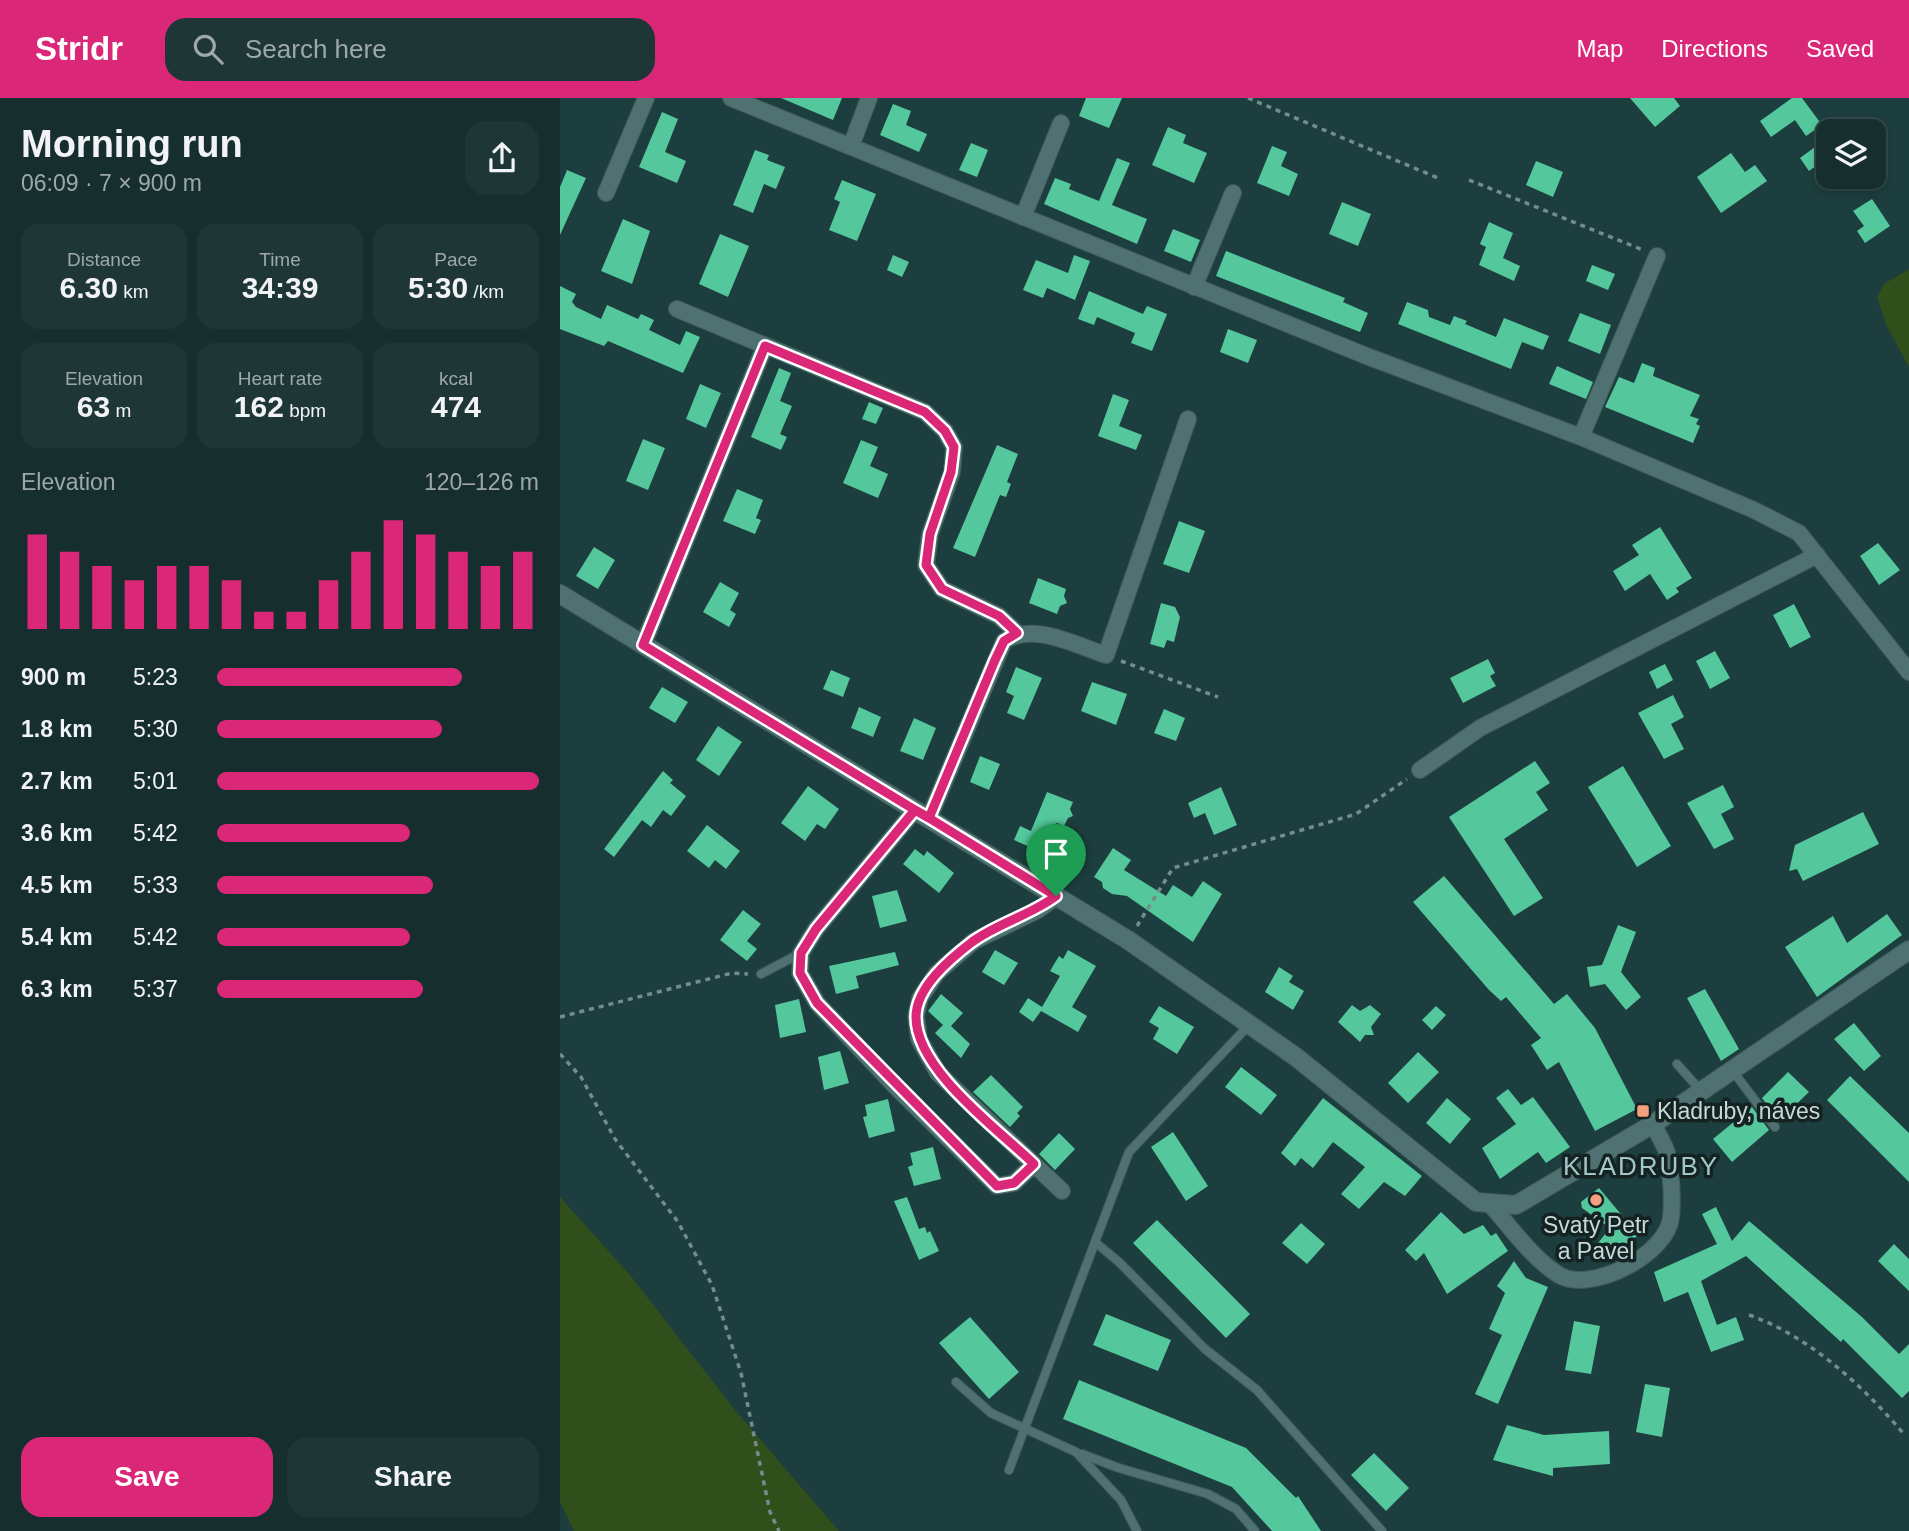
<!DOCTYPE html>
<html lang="en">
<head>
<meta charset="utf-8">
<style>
	body { margin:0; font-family:Arial,sans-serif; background:#1f3636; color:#f1f3f6; height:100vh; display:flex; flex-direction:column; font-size:26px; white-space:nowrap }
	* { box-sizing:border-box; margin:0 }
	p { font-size:23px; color:#9ea8aa }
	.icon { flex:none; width:38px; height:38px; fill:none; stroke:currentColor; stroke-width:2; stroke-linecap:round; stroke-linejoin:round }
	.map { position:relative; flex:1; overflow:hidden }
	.sheet { display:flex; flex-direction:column; background:#162e2e; width:560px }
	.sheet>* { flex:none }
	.controls { position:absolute; left:1256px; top:21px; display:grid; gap:14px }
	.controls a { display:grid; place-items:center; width:70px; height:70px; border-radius:14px; background:#162e2e; box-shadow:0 4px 10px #0003,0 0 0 2px #354a4a; font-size:35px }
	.pin { position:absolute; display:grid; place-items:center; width:60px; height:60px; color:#fff; margin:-72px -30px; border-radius:50% 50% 50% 0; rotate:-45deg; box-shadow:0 0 7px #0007 }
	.pin .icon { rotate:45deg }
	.round { display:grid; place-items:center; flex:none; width:74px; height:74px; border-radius:21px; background:#1f3636 }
	.headline { display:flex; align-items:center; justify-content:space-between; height:119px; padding:0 21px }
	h1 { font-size:38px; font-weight:700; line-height:52px }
	.metrics { display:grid; grid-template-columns:repeat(3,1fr); gap:10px; height:119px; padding:7px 21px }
	.metrics div { display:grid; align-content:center; border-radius:18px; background:#1f3636; text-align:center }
	.metrics b { font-size:30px; font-weight:700 }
	.metrics small { font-size:19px; font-weight:400 }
	.metrics p { font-size:19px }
	.chart { height:196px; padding:14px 21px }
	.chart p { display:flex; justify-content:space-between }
	.chart svg { width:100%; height:126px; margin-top:7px; stroke:#db2777; stroke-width:6 }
	.cta { display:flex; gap:14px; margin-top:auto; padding:14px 21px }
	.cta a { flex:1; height:80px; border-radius:21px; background:#db2777; color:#fff; font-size:28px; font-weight:700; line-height:80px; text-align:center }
	.cta a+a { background:#1f3636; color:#f1f3f6 }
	ul { padding:0 21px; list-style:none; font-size:23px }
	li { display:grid; grid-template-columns:112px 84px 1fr; align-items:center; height:52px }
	li i { height:18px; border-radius:9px; background:#db2777 }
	header { display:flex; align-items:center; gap:42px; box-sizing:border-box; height:98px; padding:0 35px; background:#db2777; color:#fff }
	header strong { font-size:33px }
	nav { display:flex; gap:38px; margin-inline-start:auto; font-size:24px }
	.search { width:490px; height:63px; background:#1f3636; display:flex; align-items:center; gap:18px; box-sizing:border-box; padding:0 24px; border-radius:21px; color:#9ea8aa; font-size:26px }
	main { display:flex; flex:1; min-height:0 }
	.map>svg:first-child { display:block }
	.green { fill:#304f1a }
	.building { fill:#54c79c }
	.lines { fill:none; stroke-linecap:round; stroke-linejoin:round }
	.service-casing { stroke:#3d5b5b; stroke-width:10 }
	.minor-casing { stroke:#3d5b5b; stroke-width:18 }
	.tertiary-casing { stroke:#3d5b5b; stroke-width:20 }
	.path { stroke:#738d8d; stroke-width:3.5; stroke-dasharray:5 5; stroke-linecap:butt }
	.service { stroke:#4f7171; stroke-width:8 }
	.minor { stroke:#4f7171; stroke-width:16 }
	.tertiary { stroke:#4f7171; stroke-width:18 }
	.route-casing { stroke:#fff; stroke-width:14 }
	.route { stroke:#db2777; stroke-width:9 }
	.poi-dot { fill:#f2a080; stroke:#142222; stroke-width:2.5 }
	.labels { text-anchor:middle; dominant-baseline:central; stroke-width:7; stroke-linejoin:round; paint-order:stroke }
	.poi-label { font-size:23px; fill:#c6d8d8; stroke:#142222; text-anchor:start }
	.quarter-label { font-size:26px; letter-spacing:2px; fill:#a2c7c6; stroke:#142222 }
</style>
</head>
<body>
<header>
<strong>Stridr</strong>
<div class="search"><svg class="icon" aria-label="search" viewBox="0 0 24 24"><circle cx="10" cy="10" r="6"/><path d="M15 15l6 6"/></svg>Search here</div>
<nav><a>Map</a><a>Directions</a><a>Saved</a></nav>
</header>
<main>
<section class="sheet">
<div class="headline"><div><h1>Morning run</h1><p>06:09 · 7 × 900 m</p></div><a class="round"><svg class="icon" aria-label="share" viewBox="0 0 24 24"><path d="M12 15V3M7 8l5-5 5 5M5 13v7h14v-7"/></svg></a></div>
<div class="metrics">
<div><p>Distance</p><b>6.30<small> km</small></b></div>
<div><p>Time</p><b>34:39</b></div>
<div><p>Pace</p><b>5:30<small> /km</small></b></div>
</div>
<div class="metrics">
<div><p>Elevation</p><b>63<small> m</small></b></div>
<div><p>Heart rate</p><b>162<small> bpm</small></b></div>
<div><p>kcal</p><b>474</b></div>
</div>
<div class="chart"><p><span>Elevation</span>120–126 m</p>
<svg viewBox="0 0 160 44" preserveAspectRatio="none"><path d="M5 44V11M15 44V17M25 44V22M35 44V27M45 44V22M55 44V22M65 44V27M75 44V38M85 44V38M95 44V27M105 44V17M115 44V6M125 44V11M135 44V17M145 44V22M155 44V17"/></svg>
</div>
<ul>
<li><b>900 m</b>5:23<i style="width:76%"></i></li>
<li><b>1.8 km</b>5:30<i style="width:70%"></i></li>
<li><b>2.7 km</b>5:01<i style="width:100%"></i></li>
<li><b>3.6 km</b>5:42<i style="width:60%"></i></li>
<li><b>4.5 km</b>5:33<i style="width:67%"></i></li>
<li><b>5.4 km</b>5:42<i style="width:60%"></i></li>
<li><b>6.3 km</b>5:37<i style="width:64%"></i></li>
</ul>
<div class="cta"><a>Save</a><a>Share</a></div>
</section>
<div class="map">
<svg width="1349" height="1433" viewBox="0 0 1349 1433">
	<rect width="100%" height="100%" fill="#1d3e3e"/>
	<!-- green -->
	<path class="green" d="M1349,171V269L1327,229L1317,199L1324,186Z
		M0,1099L70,1177L175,1312L279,1433H14L0,1404Z"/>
	<!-- building -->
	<path class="building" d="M221,0H282L273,22Z
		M526,0H562L549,30L519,18Z
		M1070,0H1114L1120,8L1095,29Z
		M1232,0H1242L1262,27L1246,38L1235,22L1211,39L1200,23Z
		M333,6L351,13L346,27L367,36L359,54L320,37Z
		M102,14L118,21L105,54L126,63L117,85L79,69Z
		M608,29L626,37L623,45L647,55L634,85L592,67Z
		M411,45L428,52L417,79L399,72Z
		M1259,46L1268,59L1249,73L1240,60Z
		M712,48L727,54L721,68L738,76L729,98L697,85Z
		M195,52L209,57L207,62L225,69L216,91L204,86L193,115L173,107Z
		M1171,55L1185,74L1195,67L1207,83L1161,115L1137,79Z
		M557,60L570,65L552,107L587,121L577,146L484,106L495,80L511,86L509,91L539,103Z
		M976,63L1003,74L993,99L966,87Z
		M7,72L26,80L0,137V89Z
		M282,82L316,96L297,143L269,132L280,104L274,101Z
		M1312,101L1330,128L1305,145L1297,133L1304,128L1293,113Z
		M782,104L811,116L798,148L769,136Z
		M63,121L90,133L72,186L41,173Z
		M929,124L953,135L943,160L960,168L954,183L919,167L926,149L920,146Z
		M613,131L640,142L631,164L604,153Z
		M160,136L189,148L168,199L139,186Z
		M666,153L785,200L783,204L808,215L800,234L656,178Z
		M333,157L349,164L342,179L327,172Z
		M514,157L530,163L515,202L487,190L483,200L463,192L476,162L508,175Z
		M1032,167L1055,176L1048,192L1026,183Z
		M0,188L16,196L12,204L16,209L41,221L47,207L78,221L81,216L94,222L89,232L120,247L126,233L140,239L123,275L48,243L44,248L0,231Z
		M529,193L583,216L587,208L607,216L592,253L571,245L575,235L537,219L534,227L518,221Z
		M847,204L868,212L869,219L890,227L894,218L907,223L905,226L936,239L944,220L989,238L983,252L962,244L951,271L838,226Z
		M1020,215L1051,227L1040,256L1008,243Z
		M668,231L697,242L688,265L660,254Z
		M1082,265L1095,270L1093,278L1140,297L1130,318L1139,321L1136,326L1140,328L1133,345L1045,309L1059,279L1074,285Z
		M997,268L1033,284L1026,301L989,286Z
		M219,270L231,275L220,303L232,308L220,336L227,339L221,352L191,339Z
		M140,286L161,295L146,330L126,321Z
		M553,296L569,302L559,328L582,337L576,352L538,338Z
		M309,304L323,310L316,326L302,321Z
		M83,341L105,350L88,392L66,383Z
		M301,342L318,349L310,368L328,376L318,400L283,385Z
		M437,347L458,356L447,384L451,386L446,399L440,397L415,459L393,450Z
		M177,391L203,402L196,420L201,422L195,436L163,423Z
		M619,423L645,433L629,475L603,466Z
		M1100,429L1132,480L1116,490L1119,494L1107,502L1090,476L1065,493L1053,473L1079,457L1072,447Z
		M1318,445L1340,472L1319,487L1300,458Z
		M34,449L55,462L38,491L16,478Z
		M478,480L506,491L504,498L507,505L500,508L497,516L469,505Z
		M160,484L179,495L170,512L176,516L169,529L143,514Z
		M601,505L615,509L620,519L614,544L607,542L604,550L590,546Z
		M1234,506L1251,539L1230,550L1213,517Z
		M1155,553L1170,580L1150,591L1136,563Z
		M928,561L935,575L930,578L936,588L903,605L890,580Z
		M1105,566L1113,582L1097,591L1089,574Z
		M456,569L482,580L464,622L447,615L454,598L446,594Z
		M271,572L290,580L283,599L263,591Z
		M532,584L567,596L556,627L521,613Z
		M102,589L128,604L115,625L89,610Z
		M1113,597L1124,619L1111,626L1124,651L1104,661L1078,615Z
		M299,609L321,619L313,639L291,630Z
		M604,611L625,620L616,643L594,635Z
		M354,620L376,630L363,662L340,653Z
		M158,628L182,644L159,678L136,662Z
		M420,658L440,666L429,692L410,684Z
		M975,663L990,685L976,694L988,712L944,741L983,800L954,818L889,719Z
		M1063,668L1111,748L1077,769L1028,689Z
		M103,673L113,682L110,685L126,698L111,718L103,712L91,729L82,722L54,759L44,751Z
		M1163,687L1174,709L1161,716L1174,741L1154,751L1127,705Z
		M248,688L279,711L265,731L257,726L245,743L221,725Z
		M661,689L677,727L654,737L645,715L634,720L628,705Z
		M487,694L513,704L510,711L513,718L508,720L504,728L497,725L477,735L472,750L454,742L460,728L471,733Z
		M1303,714L1319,746L1243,783L1237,771L1229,773L1235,747Z
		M147,727L180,753L166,771L155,762L149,770L127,753Z
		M553,750L571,762L564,772L606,798L613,787L632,799L643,783L662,796L633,844L567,798L552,796L543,790L542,784L534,779Z
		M355,751L364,758L367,753L394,775L379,795L343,766Z
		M884,778L994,906L1007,896L1035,930L1077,1011L1035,1033L999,964L987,972L971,947L981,940L946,899L941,903L929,892L853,804Z
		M337,792L347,823L320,830L312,798Z
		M183,812L201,826L187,843L197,851L187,863L160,842Z
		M1327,816L1342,837L1257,899L1225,849L1273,818L1287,845Z
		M1058,827L1076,834L1061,874L1081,899L1066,912L1045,886L1030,889L1027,869L1042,867Z
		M435,852L458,865L444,887L422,874Z
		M508,852L536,868L512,909L527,918L518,934L481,913L473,924L459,914L468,900L482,909L500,878L490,873L499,858L503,861Z
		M335,854L339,867L296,878L299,890L276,896L269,868Z
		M719,869L733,878L729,884L744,893L733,912L705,894Z
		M1145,891L1179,951L1161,963L1127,900Z
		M381,896L403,915L391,928L410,946L401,960L375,935L383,927L368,913Z
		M239,901L246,934L220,940L215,907Z
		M792,907L800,913L810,907L821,916L811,929L814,937H805L800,944L778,924Z
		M599,908L634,929L617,956L593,941L599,930L589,924Z
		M876,908L886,917L872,932L862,922Z
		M1294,925L1321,958L1304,973L1274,941Z
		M280,953L289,985L264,992L258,959Z
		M858,954L879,974L848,1005L828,985Z
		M681,969L717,997L701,1017L665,989Z
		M1228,974L1249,994L1219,1023L1202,1000Z
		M431,977L463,1009L457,1015L460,1018L450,1029L413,994Z
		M1290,978L1349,1035V1084L1267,1002Z
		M948,991L961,1007L973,999L1010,1049L986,1065L978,1054L940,1081L922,1050L956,1026L936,1000Z
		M763,1000L862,1078L845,1098L824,1084L799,1111L781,1096L805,1069L773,1044L753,1070L741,1060L735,1068L721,1055Z
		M887,1000L911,1021L890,1046L866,1025Z
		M328,1001L335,1033L309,1040L303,1019L307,1018L305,1007Z
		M1192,1009L1209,1032L1172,1064L1153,1041Z
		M613,1034L648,1088L626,1103L591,1049Z
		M499,1035L515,1051L495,1072L479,1056Z
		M373,1049L381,1081L354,1088L348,1069L353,1067L350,1055Z
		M1039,1090L1065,1121L1068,1119L1081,1135L1049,1160L1038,1145L1050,1130L1022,1110L1021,1104Z
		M347,1099L359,1131L365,1129L367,1135L370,1133L379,1153L359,1162L334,1103Z
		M1156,1109L1172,1143L1189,1123L1302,1219L1339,1256L1349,1246V1293L1342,1300L1283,1241L1281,1244L1186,1158L1141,1183L1157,1227L1176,1219L1184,1242L1151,1254L1128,1194L1104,1204L1094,1174L1157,1146L1142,1116Z
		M881,1114L904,1136L923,1127L931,1138L936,1135L948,1153L887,1196L864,1155L856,1163L845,1152Z
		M597,1122L690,1216L666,1240L573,1145Z
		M741,1125L765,1146L747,1166L722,1145Z
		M1334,1146L1349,1161V1193L1318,1163Z
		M954,1163L966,1180L988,1189L938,1306L915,1296L942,1237L929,1231L945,1195L937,1188Z
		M546,1216L611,1242L598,1273L533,1247Z
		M410,1219L459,1274L429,1301L379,1245Z
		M1014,1223L1040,1228L1031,1276L1005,1272Z
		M519,1282L686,1350L736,1400L738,1398L761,1433H712L672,1389L503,1321Z
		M1085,1286L1110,1290L1102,1339L1076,1334Z
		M947,1327L984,1337L1049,1333L1050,1366L993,1370V1378L933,1362Z
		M814,1355L849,1390L826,1413L791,1377Z"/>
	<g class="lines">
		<!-- service casing -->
		<g class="service-casing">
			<path id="service" d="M201,876L241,855
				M1117,966L1141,993
				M1172,972L1215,1029
				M535,1144L560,1165L645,1251L697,1292L822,1433
				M396,1284L431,1315L516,1354L561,1402L577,1433
				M522,1356L559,1370L648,1396L676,1411L695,1433
				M449,1372L569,1054L690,926"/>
		</g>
		<!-- minor casing -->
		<g class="minor-casing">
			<path id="minor" d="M171,0L804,257L1021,339L1194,412L1239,435L1349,574
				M291,48L309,0
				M46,95L86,0
				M463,119L501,25
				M634,189L673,95
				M117,211L365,314L385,333L394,349L392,374L370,436L366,467L382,491L439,518L457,535
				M1021,339L1097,158
				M83,547L205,248
				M860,672L920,630L1257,457
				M355,712L256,831L241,855L240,875L257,905L336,989L437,1088L454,1085L474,1066
				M369,720L444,543C474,524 515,547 546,557L628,321
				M497,798L478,812L414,843L377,875L360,900L356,918L359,941L378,975L502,1093
				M931,1107C951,1130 973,1161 999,1177C1031,1196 1108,1156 1111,1119C1113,1101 1111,1072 1107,1055C1104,1045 1097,1035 1093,1026"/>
		</g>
		<!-- tertiary casing -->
		<g class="tertiary-casing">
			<path id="tertiary" d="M0,496L568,842L736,959L916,1104L956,1107L1093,1026L1349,852"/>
		</g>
		<!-- path -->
		<path class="path" d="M688,0L878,80
			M909,82L1083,152
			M561,563L658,599
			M577,828L613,770L796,716L847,681
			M0,919L172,875L188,876
			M0,956L21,979L55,1041L118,1124L152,1187L181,1275L210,1414L219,1433
			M1189,1217C1249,1238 1302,1287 1343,1335"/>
		<!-- service -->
		<use href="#service" class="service"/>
		<!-- minor -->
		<use href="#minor" class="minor"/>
		<!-- tertiary -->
		<use href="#tertiary" class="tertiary"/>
	</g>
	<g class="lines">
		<!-- route casing -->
		<g class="route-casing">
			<path id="route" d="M496,798L369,720L355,712L83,547L205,248L365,314L385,333L394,349L391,374L370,436L366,467L382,491L439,518L457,535L444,543L435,562L369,720L355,712L256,831L241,855L240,875L257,905L437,1088L454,1085L474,1066C438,1031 356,972 356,919C356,889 390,861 412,844C438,825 471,817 496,798"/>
		</g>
		<!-- route -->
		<use href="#route" class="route"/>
	</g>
	<!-- markers -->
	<g class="poi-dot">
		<rect x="1076" y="1006" width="14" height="14" rx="3.5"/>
		<circle cx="1036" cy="1102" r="7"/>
	</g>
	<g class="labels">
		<!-- poi labels -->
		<g class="poi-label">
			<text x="1097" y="1013">Kladruby, náves</text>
			<text x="1036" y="1127" text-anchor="middle">Svatý Petr<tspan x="1036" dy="26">a Pavel</tspan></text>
		</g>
		<!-- quarter labels -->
		<g class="quarter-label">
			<text x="1081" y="1068">KLADRUBY</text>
		</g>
	</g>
</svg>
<div class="controls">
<a><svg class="icon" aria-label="layers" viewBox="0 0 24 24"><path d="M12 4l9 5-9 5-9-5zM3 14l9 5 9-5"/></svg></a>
</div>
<div class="pin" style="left:496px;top:798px;background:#1e9e55"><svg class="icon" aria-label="arrive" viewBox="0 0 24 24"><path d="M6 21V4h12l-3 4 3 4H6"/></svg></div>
</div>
</main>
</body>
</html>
